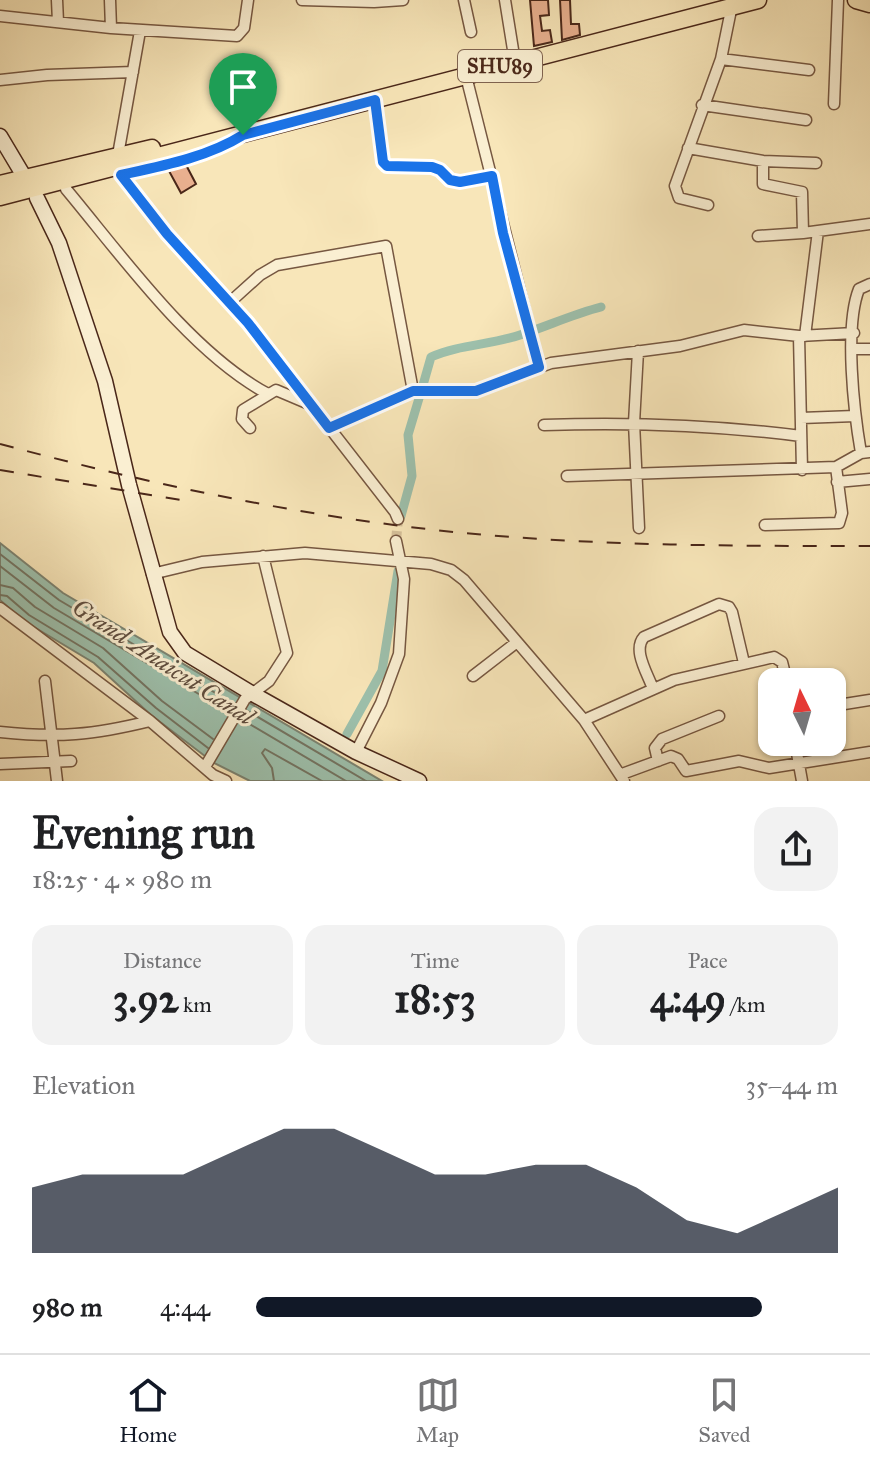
<!DOCTYPE html>
<html lang="en">
<head>
<meta charset="utf-8">
<style>
	body { margin:0; font-family:"IM FELL Great Primer",serif; background:#f2f2f2; color:#202124; height:100vh; display:flex; flex-direction:column; font-size:30px; white-space:nowrap }
	* { box-sizing:border-box; margin:0 }
	p { font-size:26px; color:#757577 }
	.icon { flex:none; width:44px; height:44px; fill:none; stroke:currentColor; stroke-width:2; stroke-linecap:round; stroke-linejoin:round }
	.map { position:relative; height:781px; overflow:hidden }
	.drawer { display:flex; flex-direction:column; background:#fff; flex:1 }
	.drawer>* { flex:none }
	.needle { width:52px; rotate:355deg }
	.buttons { position:absolute; left:758px; top:668px; display:grid; gap:16px }
	.buttons a { display:grid; place-items:center; width:88px; height:88px; border-radius:16px; background:#fff; box-shadow:0 2px 6px #0004; font-size:40px }
	.pin { position:absolute; display:grid; place-items:center; width:68px; height:68px; color:#fff; margin:-82px -34px; border-radius:50% 50% 50% 0; rotate:-45deg; box-shadow:0 0 8px #0007 }
	.pin .icon { rotate:45deg }
	.round { display:grid; place-items:center; flex:none; width:84px; height:84px; border-radius:24px; background:#f2f2f2 }
	.head { display:flex; align-items:center; justify-content:space-between; height:136px; padding:0 32px }
	h1 { font-size:44px; font-weight:700; line-height:60px }
	.metrics { display:grid; grid-template-columns:repeat(3,1fr); gap:12px; height:136px; padding:8px 32px }
	.metrics div { display:grid; align-content:center; border-radius:20px; background:#f2f2f2; text-align:center }
	.metrics b { font-size:40px; font-weight:700 }
	.metrics small { font-size:22px; font-weight:400 }
	.metrics p { font-size:22px }
	.chart { height:224px; padding:16px 32px }
	.chart p { display:flex; justify-content:space-between }
	.chart svg { width:100%; height:144px; margin-top:8px; fill:#111827; opacity:.7 }
	ul { padding:0 32px; list-style:none; font-size:26px }
	li { display:grid; grid-template-columns:128px 96px 1fr; align-items:center; height:60px }
	li i { height:20px; border-radius:10px; background:#111827 }
	.tabs { display:flex; justify-content:space-around; align-items:center; height:112px; border-top:2px solid #e0e0e0; background:#fff; font-size:22px; color:#757577 }
	.tabs a { display:grid; justify-items:center; gap:4px }
	.tabs .selected { color:#111827 }
	.map>svg:first-child { display:block }
	.water { fill:#9dc0ac; stroke:#7c8371; stroke-width:2 }
	.lines { fill:none; stroke-linecap:round; stroke-linejoin:round }
	.shore { stroke:#747462; stroke-width:2 }
	.canal { stroke:#9dc0ac; stroke-width:9 }
	.building { fill:#e9b08f; stroke:#4a2719; stroke-width:2 }
	.minor-tunnel { stroke:#d5c099; stroke-width:10; stroke-dasharray:10 5; stroke-linecap:butt }
	.minor-casing { stroke:#765741; stroke-width:13 }
	.secondary-casing { stroke:#4a2719; stroke-width:17 }
	.primary-casing { stroke:#4a2719; stroke-width:19 }
	.minor { stroke:#faefd2; stroke-width:10 }
	.secondary { stroke:#faefd2; stroke-width:14 }
	.primary { stroke:#f8e6b9; stroke-width:16 }
	.rail { stroke:#4a2719; stroke-width:2; stroke-dasharray:14 14; stroke-linecap:butt }
	.route-casing { stroke:#fff; stroke-width:16 }
	.route { stroke:#1a73e8; stroke-width:10 }
	.labels { text-anchor:middle; dominant-baseline:central; stroke-width:6; stroke-linejoin:round; paint-order:stroke }
	.shield { fill:#faefd2; stroke:#7f6350; stroke-width:2 }
	.shield-label { font-size:20px; font-weight:bold; fill:#4a2719 }
	.water-label { font-size:24px; font-style:italic; fill:#5f4d3e; stroke:#faefd2 }
</style>
</head>
<body>
<div class="map">
<svg width="870" height="781" viewBox="0 0 870 781">
	<rect width="100%" height="100%" fill="#f8e6b9"/>
	<filter id="stains"><feTurbulence type="fractalNoise" baseFrequency=".0025" numOctaves="4"/><feColorMatrix values="0 0 0 0 .2 0 0 0 0 .09 0 0 0 0 .02 0 0 0 .5 -.17"/></filter>
	<radialGradient id="worn" r=".72"><stop offset=".6" stop-color="#630" stop-opacity="0"/><stop offset="1" stop-color="#630" stop-opacity=".3"/></radialGradient>
	<!-- water -->
	<path class="water" d="M0,543L63,593L382,781H250L214,763L151,715L94,663L24,621L0,600Z"/>
	<g class="lines">
		<!-- shore -->
		<path class="shore" d="M0,554L59,600L234,704
			M0,566L54,608L229,712
			M0,585L13,588L35,607L103,648L162,701L213,739
			M0,595L7,596L29,615L98,657L156,708L208,748
			M246,710L366,781
			M241,719L346,781
			M274,781L272,768L262,753L265,749L322,781"/>
		<!-- canal -->
		<path class="canal" d="M423,385L431,357C460,344 493,345 523,334C550,325 574,314 601,307
			M401,516L412,476L408,435L420,395
			M347,734L382,671L398,571"/>
	</g>
	<!-- building -->
	<path class="building" d="M530,0H548L549,15L540,16L542,31L550,30L552,42L534,46Z
		M560,0H570L571,24H579L580,35L562,40Z
		M185,163L196,184L181,193L169,171Z"/>
	<g class="lines">
		<!-- minor-tunnel -->
		<path class="minor-tunnel" d="M396,541L398,519"/>
		<!-- minor casing -->
		<g class="minor-casing">
			<path id="minor" d="M57,0L58,22
				M110,0L111,28
				M302,0L374,2L403,0
				M464,0L471,32
				M505,0L515,62
				M0,16L111,28L237,36L244,28L248,0
				M721,59L809,70
				M466,76L539,367
				M0,80L47,75L133,72
				M375,100L383,162L387,166L432,167L440,170L450,180L460,182L492,176
				M834,104L838,0
				M702,105L806,120
				M688,148L763,161L816,163
				M118,155L140,31
				M763,161V184L802,192L803,233L870,224
				M121,175L167,234L248,323L395,512L398,519
				M66,189C122,256 191,353 268,394
				M708,205L679,198L675,186L721,59L732,5
				M758,236L803,233
				M229,303L260,275L277,265L386,246L413,391
				M799,336L802,470
				M805,336L818,231
				M853,349H870
				M638,351L634,423L639,528
				M801,418L855,416
				M544,425C630,422 715,425 801,436
				M250,428L242,419L243,410L276,390L309,404
				M329,428L413,391H476L551,363L680,346L744,330L799,336L854,333
				M861,453C854,412 844,327 859,289L870,284
				M567,476L836,467L861,453L870,452
				M837,482L870,479
				M765,525L839,523L842,513L836,467
				M152,574L202,562L305,553L431,564L451,570L464,580L584,720L624,781
				M0,608L150,721L213,775L226,781
				M473,676L517,642
				M45,681L57,781
				M653,689C648,674 632,650 644,637L719,604L729,607L732,612L744,663
				M832,706L870,700
				M584,720L674,680L774,657L782,662L787,682
				M0,732C58,738 93,735 150,721
				M795,742L802,781
				M356,752L381,703L399,654L404,579L396,541
				M658,761L655,748L662,739L719,716
				M0,764L71,761
				M205,767L245,699L269,681L287,653L263,556
				M622,774L671,756L678,759L686,771L739,761L769,768L870,752"/>
		</g>
		<!-- secondary casing -->
		<g class="secondary-casing">
			<path id="secondary" d="M0,136L25,178
				M37,198L59,243L105,381L129,485L170,632L185,653L253,694L356,752L419,781"/>
		</g>
		<!-- primary casing -->
		<g class="primary-casing">
			<path id="primary" d="M856,0L870,4
				M0,184L152,148
				M0,197L758,0"/>
		</g>
		<!-- minor -->
		<use href="#minor" class="minor"/>
		<!-- secondary -->
		<use href="#secondary" class="secondary"/>
		<!-- primary -->
		<use href="#primary" class="primary"/>
		<!-- rail -->
		<path class="rail" d="M0,444C135,480 271,510 410,527C562,546 717,546 870,546
			M0,470L181,500"/>
	</g>
	<g class="lines">
		<!-- route casing -->
		<g class="route-casing">
			<path id="route" d="M375,100L383,162L387,166L432,167L440,170L450,180L460,182L492,176L503,233L539,367L476,391H413L329,428L248,323L167,234L121,175C162,166 208,157 243,135Z"/>
		</g>
		<!-- route -->
		<use href="#route" class="route"/>
	</g>
	<g class="labels">
		<!-- shield labels -->
		<rect class="shield" x="458" y="50" width="84" height="32" rx="6"/>
		<g class="shield-label">
			<text x="500" y="66">SHU89</text>
		</g>
		<!-- water labels -->
		<g class="water-label">
			<text transform="translate(163 662) rotate(33)">Grand Anaicut Canal</text>
		</g>
	</g>
	<rect width="100%" height="100%" filter="url(#stains)"/>
	<rect width="100%" height="100%" fill="url(#worn)"/>
</svg>
<div class="buttons">
<a><svg class="needle" viewBox="-14 -14 28 28"><path d="M0-13l5 13h-10z" fill="#e53935"/><path d="M0 13l5-13h-10z" fill="#757577"/></svg></a>
</div>
<div class="pin" style="left:243px;top:135px;background:#1e9e55"><svg class="icon" aria-label="arrive" viewBox="0 0 24 24"><path d="M6 21V4h12l-3 4 3 4H6"/></svg></div>
</div>
<section class="drawer">
<div class="head"><div><h1>Evening run</h1><p>18:25 · 4 × 980 m</p></div><a class="round"><svg class="icon" aria-label="share" viewBox="0 0 24 24"><path d="M12 15V3M7 8l5-5 5 5M5 13v7h14v-7"/></svg></a></div>
<div class="metrics">
<div><p>Distance</p><b>3.92<small> km</small></b></div>
<div><p>Time</p><b>18:53</b></div>
<div><p>Pace</p><b>4:49<small> /km</small></b></div>
</div>
<div class="chart"><p><span>Elevation</span>35–44 m</p>
<svg viewBox="0 0 160 44" preserveAspectRatio="none"><path d="M0 44V24L10 20L20 20L30 20L40 13L50 6L60 6L70 13L80 20L90 20L100 17L110 17L120 24L130 34L140 38L150 31L160 24V44z"/></svg>
</div>
<ul>
<li><b>980 m</b>4:44<i style="width:87%"></i></li>
</ul>
</section>
<nav class="tabs">
<a class="selected"><svg class="icon" aria-label="home" viewBox="0 0 24 24"><path d="M3 11l9-7 9 7M6 9v11h12V9"/></svg>Home</a>
<a><svg class="icon" aria-label="map" viewBox="0 0 24 24"><path d="M3 6l6-2 6 2 6-2v14l-6 2-6-2-6 2zM9 4v14M15 6v14"/></svg>Map</a>
<a><svg class="icon" aria-label="saved" viewBox="0 0 24 24"><path d="M7 4h10v16l-5-4-5 4z"/></svg>Saved</a>
</nav>
</body>
</html>
